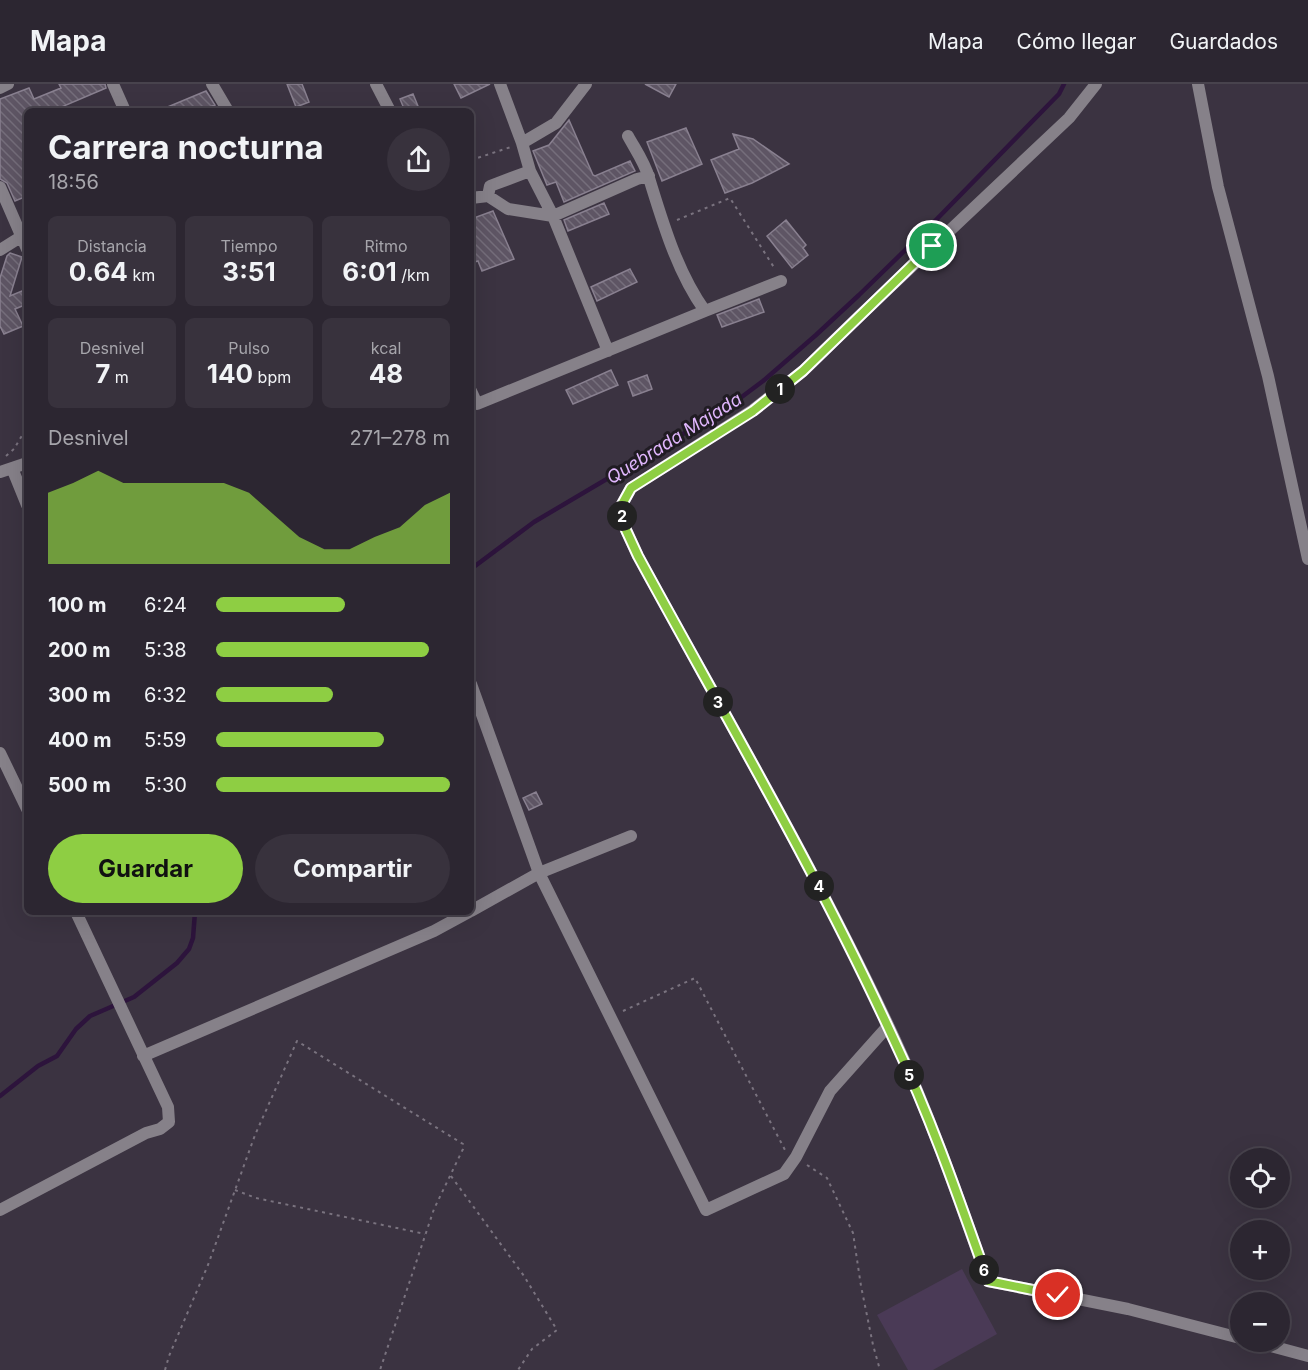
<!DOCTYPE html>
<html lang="es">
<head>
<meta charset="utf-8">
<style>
	body { margin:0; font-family:Inter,sans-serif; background:#38323d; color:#f1f3f6; height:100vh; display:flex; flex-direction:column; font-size:22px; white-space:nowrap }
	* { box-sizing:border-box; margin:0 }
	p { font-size:20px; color:#a6a5ab }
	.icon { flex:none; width:33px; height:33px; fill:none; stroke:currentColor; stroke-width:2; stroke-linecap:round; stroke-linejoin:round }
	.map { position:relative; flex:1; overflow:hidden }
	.drawer { position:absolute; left:24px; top:24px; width:450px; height:807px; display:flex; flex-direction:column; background:#2c2631; border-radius:9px; box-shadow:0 6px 24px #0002,0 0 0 2px #48434d }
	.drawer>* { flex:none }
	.fabs { position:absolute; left:1230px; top:1064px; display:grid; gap:12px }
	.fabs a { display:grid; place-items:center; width:60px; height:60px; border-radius:50%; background:#2c2631; box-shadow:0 6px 24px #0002,0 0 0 2px #48434d; font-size:30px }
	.pin { position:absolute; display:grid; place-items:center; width:51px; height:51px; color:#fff; margin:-26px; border:3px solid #fff; border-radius:50%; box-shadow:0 2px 6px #0007 }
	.km { position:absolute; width:30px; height:30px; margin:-15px; border-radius:50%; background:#222; color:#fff; font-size:16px; line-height:30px; text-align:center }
	.round { display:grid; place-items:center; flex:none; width:63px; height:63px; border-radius:32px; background:#38323d }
	.head { display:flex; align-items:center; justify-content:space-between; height:102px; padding:0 24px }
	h1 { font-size:33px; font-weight:700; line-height:45px }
	.figures { display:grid; grid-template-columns:repeat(3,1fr); gap:9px; height:102px; padding:6px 24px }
	.figures div { display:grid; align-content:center; border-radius:9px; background:#38323d; text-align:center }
	.figures b { font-size:26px; font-weight:700 }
	.figures small { font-size:16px; font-weight:400 }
	.figures p { font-size:16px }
	.chart { height:168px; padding:12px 24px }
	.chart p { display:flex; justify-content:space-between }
	.chart svg { width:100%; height:108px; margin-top:6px; fill:#8ece43; opacity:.7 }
	.action { display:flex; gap:12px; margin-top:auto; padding:12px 24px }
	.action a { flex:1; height:69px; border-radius:36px; background:#8ece43; color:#111; font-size:24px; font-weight:700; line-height:69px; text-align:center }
	.action a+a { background:#38323d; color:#f1f3f6 }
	ul { padding:0 24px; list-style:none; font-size:20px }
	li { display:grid; grid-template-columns:96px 72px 1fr; align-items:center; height:45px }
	li i { height:15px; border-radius:8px; background:#8ece43 }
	header { display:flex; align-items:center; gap:36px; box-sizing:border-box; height:84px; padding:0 30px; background:#2c2631; border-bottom:2px solid #48434d }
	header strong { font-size:28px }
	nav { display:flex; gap:33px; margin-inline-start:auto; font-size:21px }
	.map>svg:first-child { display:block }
	.pitch { fill:#4a3a56 }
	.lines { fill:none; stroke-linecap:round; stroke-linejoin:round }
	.stream { stroke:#2d143c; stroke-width:4.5 }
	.building { fill:url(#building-back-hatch); stroke:#898090; stroke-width:1.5 }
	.path { stroke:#7a737f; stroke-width:2; stroke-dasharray:3 4.5; stroke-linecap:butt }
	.minor { stroke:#868189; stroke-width:12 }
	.route-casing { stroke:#fff; stroke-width:12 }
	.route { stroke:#8ece43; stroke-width:8 }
	.labels { text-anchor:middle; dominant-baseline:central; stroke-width:6; stroke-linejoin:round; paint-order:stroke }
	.water-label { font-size:18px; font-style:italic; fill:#e0b6fd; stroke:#201c23 }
</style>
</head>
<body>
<header>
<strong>Mapa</strong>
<nav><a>Mapa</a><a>Cómo llegar</a><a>Guardados</a></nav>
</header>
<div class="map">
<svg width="1308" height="1286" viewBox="0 0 1308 1286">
	<defs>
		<pattern id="building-back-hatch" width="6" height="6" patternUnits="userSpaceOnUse" patternTransform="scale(1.5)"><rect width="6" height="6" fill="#5e5564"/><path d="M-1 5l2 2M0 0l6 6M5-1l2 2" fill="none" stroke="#756e7b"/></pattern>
	</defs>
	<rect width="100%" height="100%" fill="#3b3341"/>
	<!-- pitch -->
	<path class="pitch" d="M962,1185L997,1250L933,1286H908L877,1231Z"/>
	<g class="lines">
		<!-- stream -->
		<path class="stream" d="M471,485L534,438L727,324L763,297L816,251L859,211L934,138L1059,10L1064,0
			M0,1012L38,982L57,972L76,945L90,932L134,913L177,879L189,865L193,854L195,828"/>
	</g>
	<!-- building -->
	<path class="building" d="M59,0H105L106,4L59,24L61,27H27V67L24,68L27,77V112L15,117L7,99L0,95V15L29,4L34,15L61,4Z
		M287,0H302L309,18L296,23Z
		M454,0H490L461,14Z
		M645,0H676L669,13Z
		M206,7L215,21L199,27H158Z
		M413,10L420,27H405L400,15Z
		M569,36L593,91L595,92L630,77L635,87L564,118L556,98L547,101L533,67L549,61Z
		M686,44L702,80L662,97L647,58Z
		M733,50L753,55L789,80L752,99L725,109L711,76L739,65Z
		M604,119L609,130L568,147L564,136Z
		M493,127L514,175L482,187L478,177L471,179V135Z
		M786,136L806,161L803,164L808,171L792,184L767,152Z
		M10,169L22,173L10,212L22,207L27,220L15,225L23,242L4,250L0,242V194L7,172Z
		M630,185L637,198L597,217L591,203Z
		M759,215L764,228L722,243L717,231Z
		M611,286L618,301L573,320L566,306Z
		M647,291L652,305L633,312L628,298Z
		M536,708L542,720L529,726L523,714Z"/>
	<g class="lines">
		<!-- path -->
		<path class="path" d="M471,76L511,63
			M677,136L730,114L775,185
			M6,372L14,365L27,343
			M623,927L695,894L785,1066
			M807,1081L827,1094L853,1149L861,1202L873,1261L880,1286
			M451,1092L524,1192L557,1246L532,1265L518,1286
			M235,1106L256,1114L425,1150
			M165,1286L169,1272L208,1181L255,1051L297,957L463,1060V1065L434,1125L380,1286"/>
		<!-- minor -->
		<path class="minor" d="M113,0L125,27
			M212,0L228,27
			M376,0L390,27
			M1096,0L1069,34L853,238L803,287L753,326L631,404L620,424L626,446L638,472C725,632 818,790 895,956C931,1034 959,1116 988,1197L1128,1225L1240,1254
			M1198,0L1218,103L1268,292L1308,475
			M0,4L8,0
			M628,52C635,65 645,79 649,94C663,139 677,188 705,227L781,197
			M522,59L556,39L586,0
			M530,87L553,132L608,267
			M0,103L27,165
			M488,112L508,125L553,132L637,95L649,92
			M471,114L488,112L490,102L530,87L522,59L500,0
			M0,166L27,149
			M471,307L477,320L705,227
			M12,384L27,421
			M0,388L27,379
			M471,600L539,789L706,1126L784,1090L796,1073L830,1007L888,942
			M0,669L27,725
			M471,827L539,789L631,752
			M143,972L434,847L469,828
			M0,1126L146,1049L160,1045L169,1038L168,1023L76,828
			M1252,1257L1308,1272"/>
	</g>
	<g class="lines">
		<!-- route casing -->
		<g class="route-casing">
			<path id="route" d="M932,162L803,287L753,327L631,404L620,424L626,446L638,472C725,632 818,790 894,956C931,1034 959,1115 988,1197L1058,1211"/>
		</g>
		<!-- route -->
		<use href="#route" class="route"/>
	</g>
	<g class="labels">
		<!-- water labels -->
		<g class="water-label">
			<text transform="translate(674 354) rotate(-32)">Quebrada Majada</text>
		</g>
	</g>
</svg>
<div class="fabs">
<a><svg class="icon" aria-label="locate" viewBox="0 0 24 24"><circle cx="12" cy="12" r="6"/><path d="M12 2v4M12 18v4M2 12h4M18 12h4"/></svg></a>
<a>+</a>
<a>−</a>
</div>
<div class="pin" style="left:932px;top:162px;background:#1e9e55"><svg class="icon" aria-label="arrive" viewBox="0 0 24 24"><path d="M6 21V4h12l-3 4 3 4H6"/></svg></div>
<div class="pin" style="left:1058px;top:1211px;background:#d93025"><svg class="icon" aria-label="check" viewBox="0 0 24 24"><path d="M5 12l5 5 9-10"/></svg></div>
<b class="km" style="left:780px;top:305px">1</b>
<b class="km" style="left:622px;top:432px">2</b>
<b class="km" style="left:718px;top:618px">3</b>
<b class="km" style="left:819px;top:802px">4</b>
<b class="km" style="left:909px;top:991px">5</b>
<b class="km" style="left:984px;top:1186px">6</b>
<section class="drawer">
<div class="head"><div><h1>Carrera nocturna</h1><p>18:56</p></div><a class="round"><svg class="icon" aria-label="share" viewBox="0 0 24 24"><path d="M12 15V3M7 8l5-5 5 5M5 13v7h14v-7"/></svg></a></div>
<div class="figures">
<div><p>Distancia</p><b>0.64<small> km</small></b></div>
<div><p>Tiempo</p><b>3:51</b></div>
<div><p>Ritmo</p><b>6:01<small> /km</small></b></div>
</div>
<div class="figures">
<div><p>Desnivel</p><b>7<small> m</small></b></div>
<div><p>Pulso</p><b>140<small> bpm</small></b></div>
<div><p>kcal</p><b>48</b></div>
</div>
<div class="chart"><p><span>Desnivel</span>271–278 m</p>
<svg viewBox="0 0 160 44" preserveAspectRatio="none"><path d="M0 44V15L10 11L20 6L30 11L40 11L50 11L60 11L70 11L80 15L90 24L100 33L110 38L120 38L130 33L140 29L150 20L160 15V44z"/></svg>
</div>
<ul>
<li><b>100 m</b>6:24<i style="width:55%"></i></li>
<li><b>200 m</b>5:38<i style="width:91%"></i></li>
<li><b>300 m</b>6:32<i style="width:50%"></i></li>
<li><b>400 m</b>5:59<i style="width:72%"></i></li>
<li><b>500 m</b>5:30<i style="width:100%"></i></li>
</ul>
<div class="action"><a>Guardar</a><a>Compartir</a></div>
</section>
</div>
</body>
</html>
